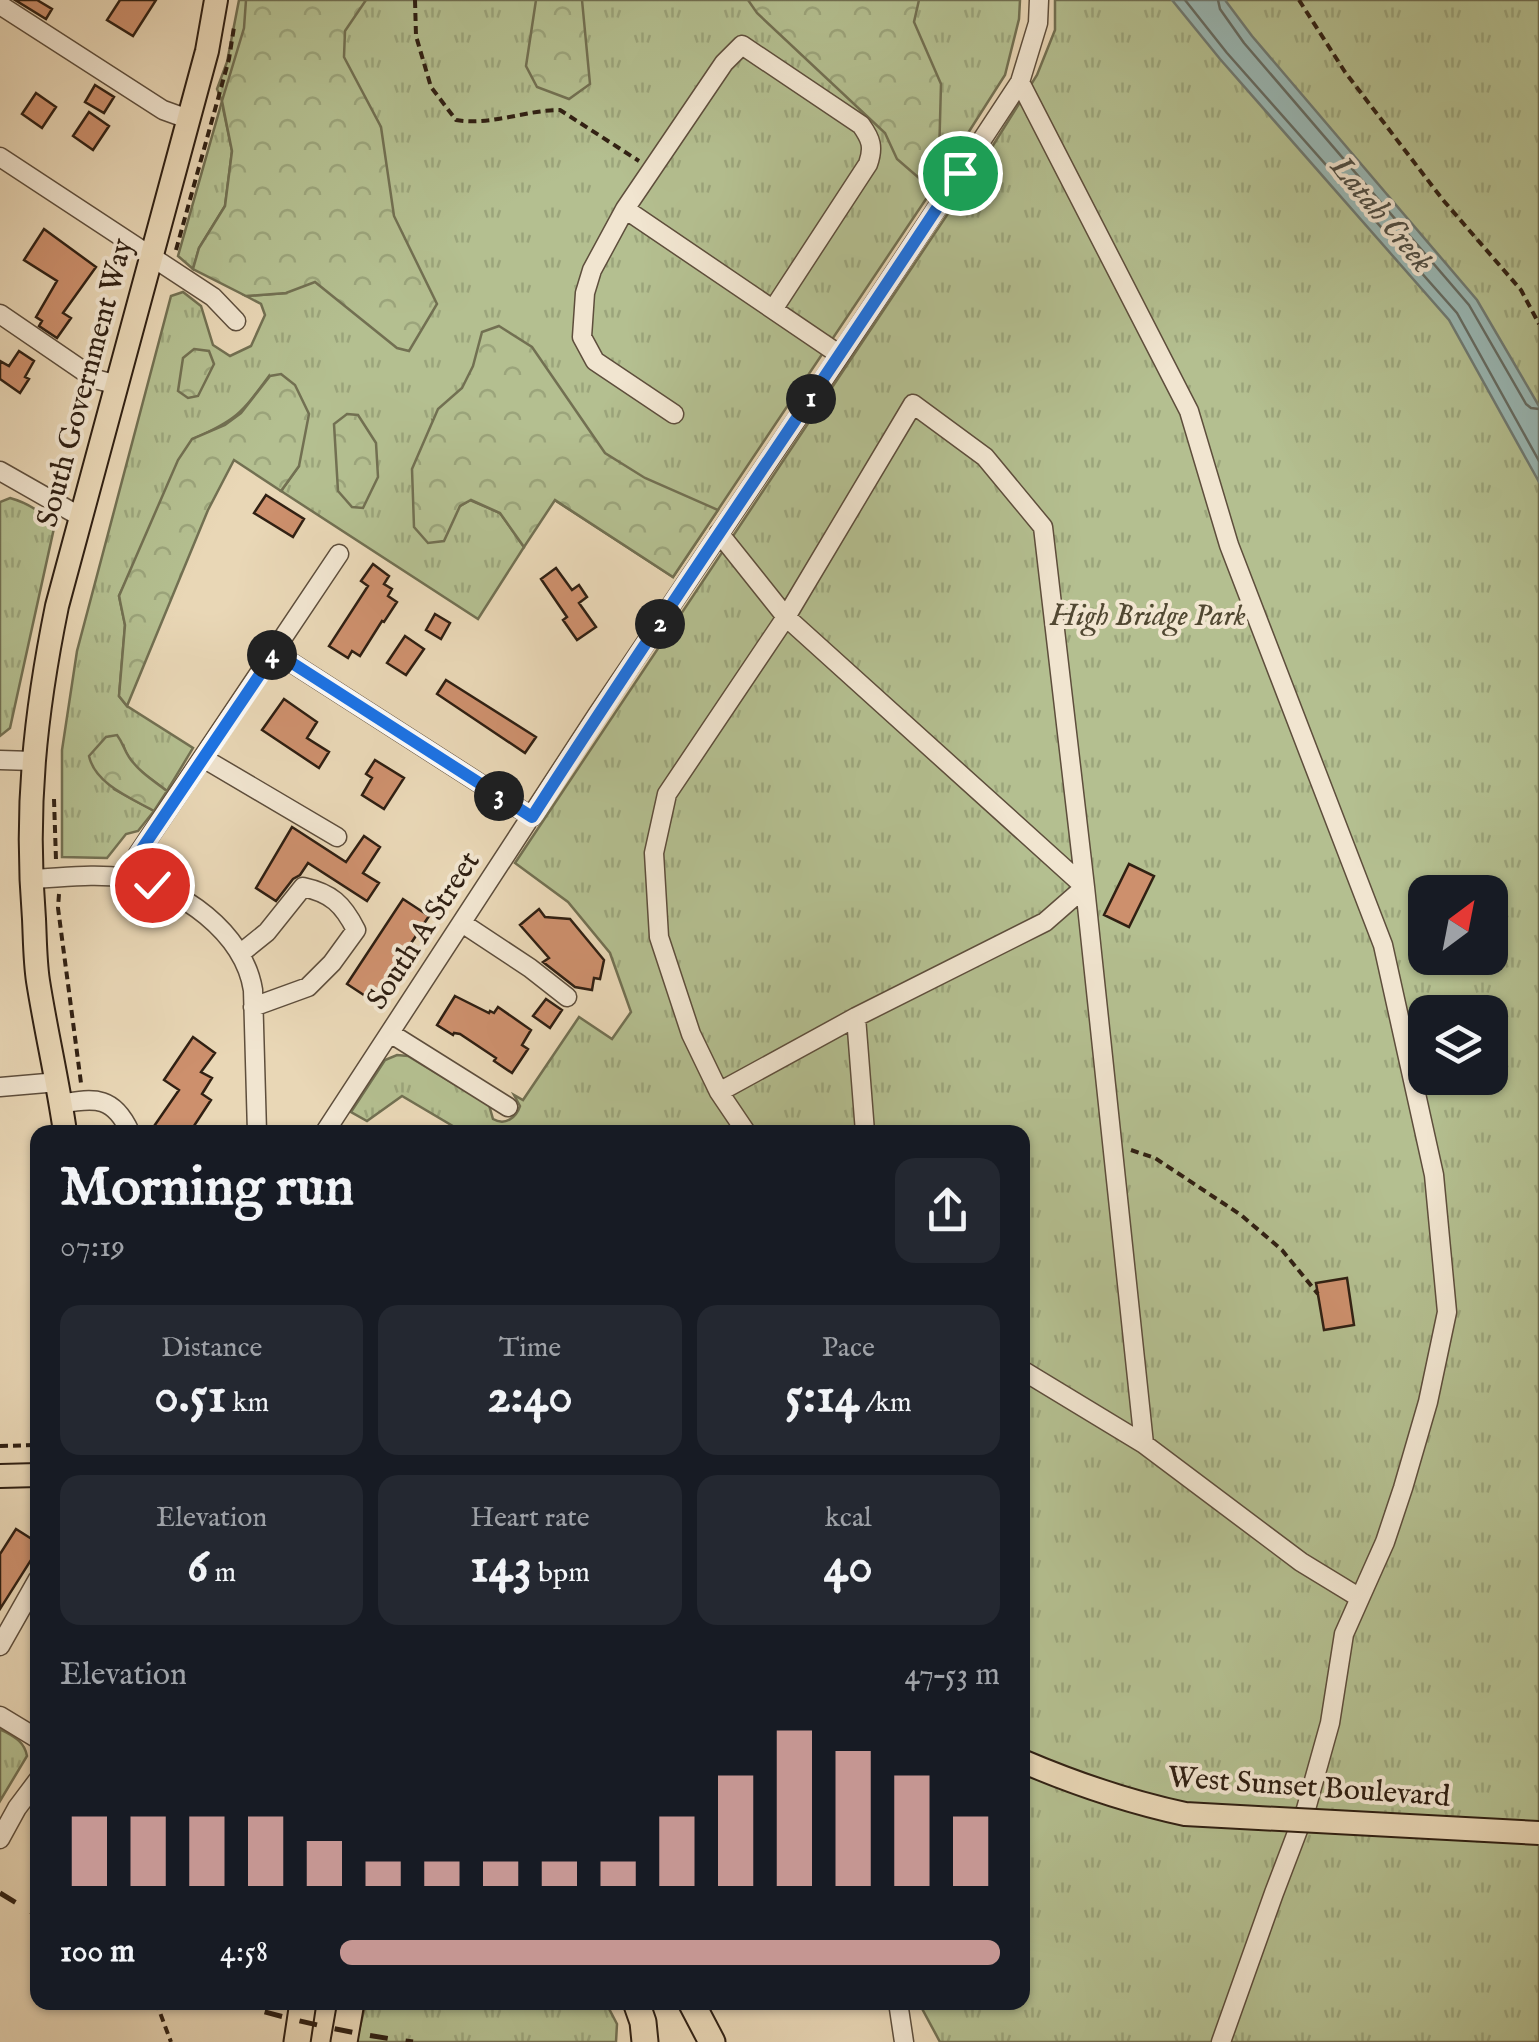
<!DOCTYPE html>
<html lang="en">
<head>
<meta charset="utf-8">
<style>
	body { margin:0; font-family:"IM FELL English",serif; background:#242831; color:#f1f3f6; height:100vh; display:flex; flex-direction:column; font-size:38px; white-space:nowrap }
	* { box-sizing:border-box; margin:0 }
	p { font-size:32px; color:#9ea1a6 }
	.icon { flex:none; width:55px; height:55px; fill:none; stroke:currentColor; stroke-width:2; stroke-linecap:round; stroke-linejoin:round }
	.map { position:relative; flex:1; overflow:hidden }
	.details { position:absolute; left:30px; top:1125px; width:1000px; height:885px; display:flex; flex-direction:column; background:#171b24; border-radius:20px; box-shadow:0 2px 8px #0004 }
	.details>* { flex:none }
	.needle { width:65px; rotate:32deg }
	.buttons { position:absolute; left:1408px; top:875px; display:grid; gap:20px }
	.buttons a { display:grid; place-items:center; width:100px; height:100px; border-radius:20px; background:#171b24; box-shadow:0 2px 8px #0004; font-size:50px }
	.pin { position:absolute; display:grid; place-items:center; width:85px; height:85px; color:#fff; margin:-42px; border:5px solid #fff; border-radius:50%; box-shadow:0 2px 10px #0007 }
	.km { position:absolute; width:50px; height:50px; margin:-25px; border-radius:50%; background:#222; color:#fff; font-size:28px; line-height:50px; text-align:center }
	.round { display:grid; place-items:center; flex:none; width:105px; height:105px; border-radius:20px; background:#242831 }
	.overview { display:flex; align-items:center; justify-content:space-between; height:170px; padding:0 30px }
	h1 { font-size:55px; font-weight:700; line-height:75px }
	.metrics { display:grid; grid-template-columns:repeat(3,1fr); gap:15px; height:170px; padding:10px 30px }
	.metrics div { display:grid; align-content:center; border-radius:20px; background:#242831; text-align:center }
	.metrics b { font-size:50px; font-weight:700 }
	.metrics small { font-size:28px; font-weight:400 }
	.metrics p { font-size:28px }
	.chart { height:280px; padding:20px 30px }
	.chart p { display:flex; justify-content:space-between }
	.chart svg { width:100%; height:180px; margin-top:10px; stroke:#c59692; stroke-width:6 }
	ul { padding:0 30px; list-style:none; font-size:32px }
	li { display:grid; grid-template-columns:160px 120px 1fr; align-items:center; height:75px }
	li i { height:25px; border-radius:12px; background:#c59692 }
	.map>svg:first-child { display:block }
	.grass { fill:url(#grass-tufts); stroke:#727052; stroke-width:2.5; fill-rule:evenodd }
	.forest { fill:url(#forest-crowns); stroke:#727052; stroke-width:2.5 }
	.water { fill:#99b8b5; stroke:#6f7b74; stroke-width:2.5 }
	.lines { fill:none; stroke-linecap:round; stroke-linejoin:round }
	.shore { stroke:#646c64; stroke-width:2.5 }
	.building { fill:#cd906d; stroke:#302013; stroke-width:2.5 }
	.minor-casing { stroke:#5e4e3c; stroke-width:21 }
	.major-casing { stroke:#302013; stroke-width:26 }
	.highway-casing { stroke:#302013; stroke-width:29 }
	.path { stroke:#302013; stroke-width:4; stroke-dasharray:8 5; stroke-linecap:butt }
	.minor { stroke:#f1e5d0; stroke-width:18 }
	.major { stroke:#e9d7b6; stroke-width:22 }
	.highway { stroke:#e9d7b6; stroke-width:25 }
	.rail { stroke:#302013; stroke-width:5; stroke-dasharray:18 18; stroke-linecap:butt }
	.major-bridge-casing { stroke:#302013; stroke-width:26; stroke-linecap:butt }
	.major-bridge { stroke:#e9d7b6; stroke-width:22 }
	.route-casing { stroke:#fff; stroke-width:20 }
	.route { stroke:#1a73e8; stroke-width:12 }
	.labels { text-anchor:middle; dominant-baseline:central; stroke-width:8; stroke-linejoin:round; paint-order:stroke }
	.street-label { font-size:30px; fill:#302013; stroke:#f1e5d0 }
	.park-label { font-size:30px; font-style:italic; fill:#514832; stroke:#f1e5d0 }
	.water-label { font-size:32px; font-style:italic; fill:#504e44; stroke:#f1e5d0 }
</style>
</head>
<body>
<div class="map">
<svg width="1539" height="2042" viewBox="0 0 1539 2042">
	<defs>
		<pattern id="grass-tufts" width="24" height="20" patternUnits="userSpaceOnUse" patternTransform="scale(2.5)"><rect width="24" height="20" fill="#b4bf90"/><path d="M3 7l-1-3M5 7V3M7 7l1-3M15 17l-1-3M17 17v-4M19 17l1-3" fill="none" stroke="#9ba47b"/></pattern>
		<pattern id="forest-crowns" width="20" height="18" patternUnits="userSpaceOnUse" patternTransform="scale(2.5)"><rect width="20" height="18" fill="#b4bf90"/><path d="M2 6a3 3 0 1 1 6 0M12 15a3 3 0 1 1 6 0" fill="none" stroke="#9ba47b"/></pattern>
	</defs>
	<rect width="100%" height="100%" fill="#e9d7b6"/>
	<filter id="stains"><feTurbulence type="fractalNoise" baseFrequency=".002" numOctaves="4"/><feColorMatrix values="0 0 0 0 .2 0 0 0 0 .09 0 0 0 0 .02 0 0 0 .5 -.17"/></filter>
	<radialGradient id="worn" r=".72"><stop offset=".6" stop-color="#630" stop-opacity="0"/><stop offset="1" stop-color="#630" stop-opacity=".3"/></radialGradient>
	<!-- grass -->
	<path class="grass" d="M239,0H1020L1019,19L1005,75L926,199L673,577L433,421L460,506L470,500L500,513L524,547L478,619L281,491L299,466L269,376C241,414 236,420 193,439L119,596L125,625L119,696L127,706L193,748L167,791C150,778 128,766 123,744L114,789L154,811L138,831L126,834L107,858L62,857V750L77,651L171,296L183,292L201,306L213,345L230,356L251,346L265,315L261,304L246,296L286,293L223,108L232,151L225,206L199,248L193,269L178,256L222,101L217,89L227,62Z
		M1055,0H1539V2042H940L919,2003L1022,2002V1132H463L402,1096L367,1121L351,1112L385,1060L397,1055L408,1056L454,1084L467,1085L487,1098L493,1119C505,1126 516,1118 520,1106L514,1095L523,1100L579,1017L612,1039L631,1012L610,953L568,902L515,863L987,155L1037,75L1055,30ZM1425,892H1490V958H1425ZM1425,1012H1490V1078H1425Z
		M10,498C25,502 48,514 54,528L10,728L0,736V502Z
		M0,1729C12,1736 24,1740 27,1756L0,1801Z
		M366,2003H606L617,2024L616,2042H356Z"/>
	<!-- forest -->
	<path class="forest" d="M246,0H366L345,31L344,57L381,127L394,216L437,304L409,351L397,348L315,282L286,293L246,296L193,269L199,248L225,206L232,151L222,101L244,28Z
		M536,0H582L590,84L569,99L537,87L526,66Z
		M748,0H919L914,22L941,84L939,158L919,178L897,159L885,133L757,13Z
		M499,326L532,347L605,453L645,478L718,510L673,577L555,500L524,547L500,513L471,500L460,506L444,541L428,543L414,527L412,469L438,409L462,388L473,366L482,332Z
		M194,349L209,351L214,364L198,396L188,398L178,391L183,358Z
		M281,374L295,385L309,414L299,466L281,491L234,460L208,510L127,706L119,696L125,625L119,596L178,460L192,439L225,425L241,413L270,376Z
		M347,414L358,415L376,443L378,477L363,508L352,507L338,491L334,424Z
		M117,735C123,743 124,750 129,757C138,771 154,781 167,791L154,811C131,798 95,784 89,756L106,737Z"/>
	<!-- water -->
	<path class="water" d="M1172,0H1225L1252,36L1477,300L1539,406V482L1449,320L1220,59Z"/>
	<g class="lines">
		<!-- shore -->
		<path class="shore" d="M1185,0L1227,53L1457,313L1539,461
			M1218,0L1220,9L1244,43L1469,305L1526,404L1531,408L1539,409"/>
	</g>
	<!-- building -->
	<path class="building" d="M15,0H37L52,9L46,19Z
		M120,0H156L133,36L107,20Z
		M95,85L114,97L104,113L85,102Z
		M36,93L56,107L42,128L22,114Z
		M89,112L109,126L93,150L73,136Z
		M44,229L96,267L63,313L71,318L57,338L39,326L42,321L36,317L57,281L24,260Z
		M19,351L34,361L25,377L29,379L20,393L0,379V361L9,366Z
		M266,495L304,519L293,537L254,513Z
		M373,564L389,576L384,584L392,589L388,596L397,602L384,622L382,621L360,656L352,651L348,658L329,646L368,586L361,581Z
		M556,568L572,590L579,585L587,597L579,603L596,627L577,640L563,620L567,617L541,579Z
		M435,614L450,623L441,639L426,630Z
		M405,636L424,649L406,675L387,663Z
		M446,680L536,737L525,753L437,694Z
		M284,699L317,722L307,738L329,752L319,768L262,730Z
		M375,760L404,778L384,809L362,795L372,778L366,774Z
		M292,827L346,862L364,836L380,847L363,873L379,883L367,901L308,863L300,875L293,879L276,901L256,888Z
		M1129,864L1154,876L1129,927L1104,915Z
		M403,899L429,916L373,1001L347,984Z
		M539,909L545,917L570,919L604,960L600,979L594,978L592,990L575,987L543,962L549,958L520,925Z
		M455,996L489,1013L490,1011L494,1013L498,1007L531,1030L522,1045L528,1049L512,1073L494,1061L496,1058L460,1034L454,1033L453,1035L437,1025Z
		M546,999L562,1010L550,1028L533,1016Z
		M193,1037L215,1053L201,1072L212,1078L202,1094L211,1100L190,1132H150L179,1090L164,1080Z
		M1347,1278L1354,1325L1324,1330L1316,1283Z
		M16,1529L38,1543V1549L0,1609V1554Z"/>
	<g class="lines">
		<!-- minor casing -->
		<g class="minor-casing">
			<path id="minor" d="M0,5L163,110L188,119
				M1020,82L1189,411L1229,545L1383,945L1434,1175L1447,1312L1428,1402L1403,1488L1385,1542L1360,1598
				M0,157L213,297L236,321
				M625,209L840,355
				M0,314L95,379L118,385
				M674,414L595,361L582,337L585,293L592,270L625,209L724,63L742,45L861,125C871,139 874,147 868,164L774,308
				M0,471L81,517
				M719,533L786,617L1085,887L1144,1444L1301,1562L1360,1598L1344,1634L1330,1723L1306,1809L1274,1893L1221,2042
				M275,652L532,817
				M203,758L337,837
				M0,760L33,761
				M129,878L138,854L339,554
				M31,879C61,878 94,873 125,878C180,886 244,933 253,990L257,1132
				M462,923L530,968L567,997
				M241,953L267,932L303,887C331,893 343,904 356,930L332,963L308,987L253,1007
				M856,1017L865,1132
				M390,1033L508,1107
				M0,1087L58,1082
				M719,1092L856,1017L1045,922L1085,887L1043,527L985,457L913,404L786,617L667,794L654,853L659,937L691,1034L719,1092L746,1132
				M61,1104C96,1097 114,1097 130,1132
				M325,1132L597,715L840,355L1020,82L1038,23L1039,0
				M1022,1370L1144,1444
				M0,1646L38,1579
				M0,1716L38,1739
				M0,1839L17,1808L38,1780
				M898,2002L904,2042"/>
		</g>
		<!-- major casing -->
		<g class="major-casing">
			<path id="major" d="M65,1132C58,1082 46,1032 38,981C35,961 35,940 34,919C25,809 35,714 57,606L207,51L216,0
				M0,1476L38,1475"/>
		</g>
		<!-- highway casing -->
		<g class="highway-casing">
			<path id="highway" d="M636,2002L643,2022L645,2042
				M691,2002L712,2042
				M297,2042L303,2002
				M344,2042L351,2002"/>
		</g>
		<!-- path -->
		<path class="path" d="M415,0L416,36L431,87L456,120C491,126 525,110 560,110L639,161
			M1299,0L1345,72L1443,200L1521,290L1539,324
			M176,250L229,59L234,27
			M54,799L56,860
			M59,894L58,908L81,1083
			M1131,1150L1155,1158L1241,1215L1282,1250L1318,1294
			M0,1446L38,1445
			M156,2002L171,2042"/>
		<!-- minor -->
		<use href="#minor" class="minor"/>
		<!-- major -->
		<use href="#major" class="major"/>
		<!-- highway -->
		<use href="#highway" class="highway"/>
		<!-- rail -->
		<path class="rail" d="M0,1893L38,1916
			M230,2002C290,2020 351,2034 413,2042"/>
		<!-- major-bridge casing -->
		<g class="major-bridge-casing">
			<path id="major-bridge" d="M1022,1761C1076,1784 1129,1802 1185,1814L1539,1833"/>
		</g>
		<!-- major-bridge -->
		<use href="#major-bridge" class="major-bridge"/>
	</g>
	<g class="lines">
		<!-- route casing -->
		<g class="route-casing">
			<path id="route" d="M152,885L129,878L135,859L275,652L532,817C671,600 819,389 960,173"/>
		</g>
		<!-- route -->
		<use href="#route" class="route"/>
	</g>
	<g class="labels">
		<!-- street labels -->
		<g class="street-label">
			<text transform="translate(86 383) rotate(-75)">South Government Way</text>
			<text transform="translate(424 931) rotate(-57)">South A Street</text>
			<text transform="translate(1309 1788) rotate(4)">West Sunset Boulevard</text>
		</g>
		<!-- park labels -->
		<g class="park-label">
			<text x="1148" y="617">High Bridge Park</text>
		</g>
		<!-- water labels -->
		<g class="water-label">
			<text transform="translate(1381 215) rotate(50)">Latah Creek</text>
		</g>
	</g>
	<rect width="100%" height="100%" filter="url(#stains)"/>
	<rect width="100%" height="100%" fill="url(#worn)"/>
</svg>
<div class="buttons">
<a><svg class="needle" viewBox="-14 -14 28 28"><path d="M0-13l5 13h-10z" fill="#e53935"/><path d="M0 13l5-13h-10z" fill="#9ea1a6"/></svg></a>
<a><svg class="icon" aria-label="layers" viewBox="0 0 24 24"><path d="M12 4l9 5-9 5-9-5zM3 14l9 5 9-5"/></svg></a>
</div>
<div class="pin" style="left:960px;top:173px;background:#1e9e55"><svg class="icon" aria-label="arrive" viewBox="0 0 24 24"><path d="M6 21V4h12l-3 4 3 4H6"/></svg></div>
<div class="pin" style="left:152px;top:885px;background:#d93025"><svg class="icon" aria-label="check" viewBox="0 0 24 24"><path d="M5 12l5 5 9-10"/></svg></div>
<b class="km" style="left:811px;top:399px">1</b>
<b class="km" style="left:660px;top:624px">2</b>
<b class="km" style="left:499px;top:796px">3</b>
<b class="km" style="left:272px;top:655px">4</b>
<section class="details">
<div class="overview"><div><h1>Morning run</h1><p>07:19</p></div><a class="round"><svg class="icon" aria-label="share" viewBox="0 0 24 24"><path d="M12 15V3M7 8l5-5 5 5M5 13v7h14v-7"/></svg></a></div>
<div class="metrics">
<div><p>Distance</p><b>0.51<small> km</small></b></div>
<div><p>Time</p><b>2:40</b></div>
<div><p>Pace</p><b>5:14<small> /km</small></b></div>
</div>
<div class="metrics">
<div><p>Elevation</p><b>6<small> m</small></b></div>
<div><p>Heart rate</p><b>143<small> bpm</small></b></div>
<div><p>kcal</p><b>40</b></div>
</div>
<div class="chart"><p><span>Elevation</span>47–53 m</p>
<svg viewBox="0 0 160 44" preserveAspectRatio="none"><path d="M5 44V27M15 44V27M25 44V27M35 44V27M45 44V33M55 44V38M65 44V38M75 44V38M85 44V38M95 44V38M105 44V27M115 44V17M125 44V6M135 44V11M145 44V17M155 44V27"/></svg>
</div>
<ul>
<li><b>100 m</b>4:58<i style="width:100%"></i></li>
</ul>
</section>
</div>
</body>
</html>
